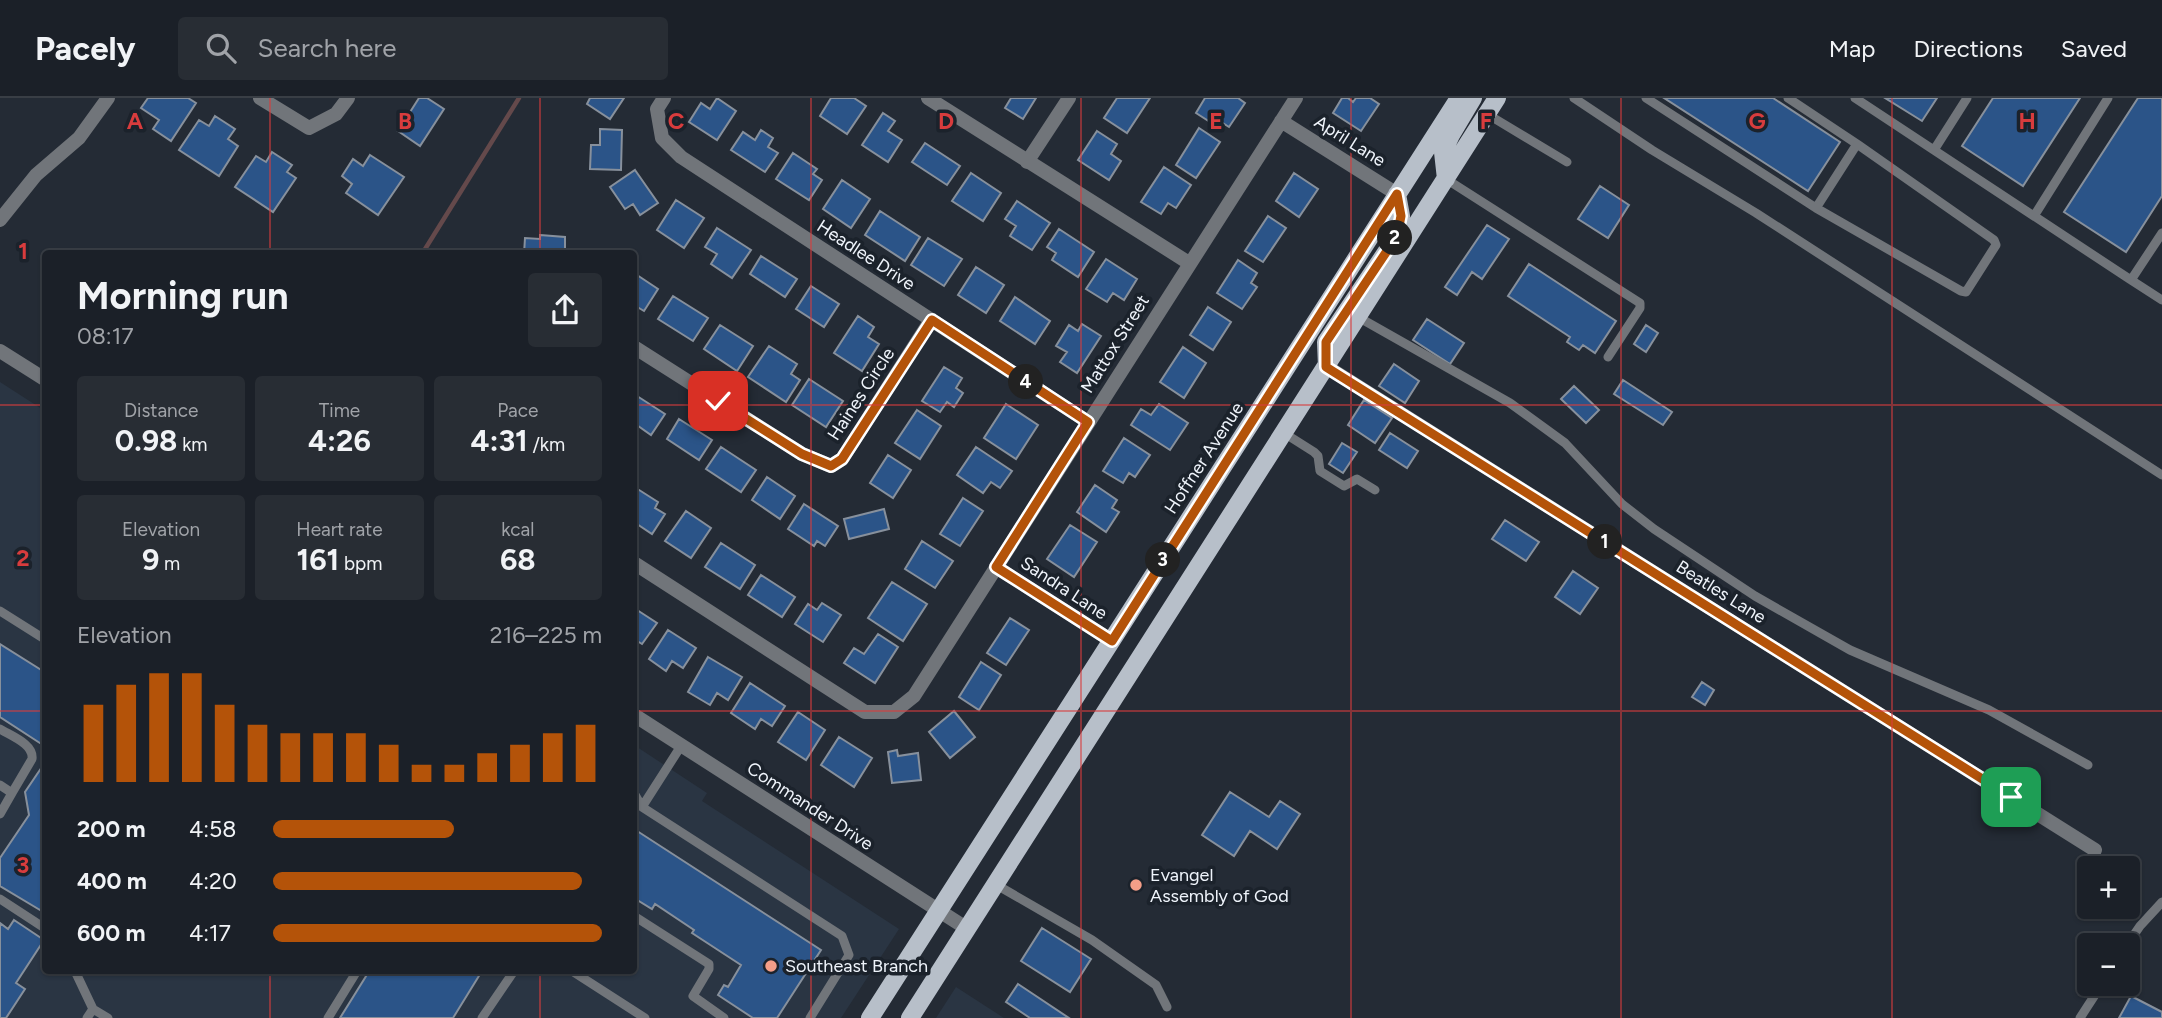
<!DOCTYPE html>
<html lang="en">
<head>
<meta charset="utf-8">
<style>
	body { margin:0; font-family:Figtree,sans-serif; background:#282d34; color:#f1f3f6; height:100vh; display:flex; flex-direction:column; font-size:26px; white-space:nowrap }
	* { box-sizing:border-box; margin:0 }
	p { font-size:23px; color:#a0a3a8 }
	.icon { flex:none; width:38px; height:38px; fill:none; stroke:currentColor; stroke-width:2; stroke-linecap:round; stroke-linejoin:round }
	.map { position:relative; flex:1; overflow:hidden }
	.side { position:absolute; left:42px; top:152px; width:595px; height:724px; display:flex; flex-direction:column; background:#1b2028; border-radius:7px; box-shadow:0 2px 5px #0004,0 0 0 2px #393e45 }
	.side>* { flex:none }
	.fabs { position:absolute; left:2077px; top:758px; display:grid; gap:14px }
	.fabs a { display:grid; place-items:center; width:63px; height:63px; border-radius:7px; background:#1b2028; box-shadow:0 2px 5px #0004,0 0 0 2px #393e45; font-size:35px }
	.pin { position:absolute; display:grid; place-items:center; width:60px; height:60px; color:#fff; margin:-30px; border-radius:14px; box-shadow:0 4px 10px #0006 }
	.km { position:absolute; width:35px; height:35px; margin:-18px; border-radius:50%; background:#222; color:#fff; font-size:19px; line-height:35px; text-align:center }
	.round { display:grid; place-items:center; flex:none; width:74px; height:74px; border-radius:7px; background:#282d34 }
	.overview { display:flex; align-items:center; justify-content:space-between; height:119px; padding:0 35px }
	h1 { font-size:38px; font-weight:700; line-height:52px }
	.metrics { display:grid; grid-template-columns:repeat(3,1fr); gap:10px; height:119px; padding:7px 35px }
	.metrics div { display:grid; align-content:center; border-radius:7px; background:#282d34; text-align:center }
	.metrics b { font-size:30px; font-weight:700 }
	.metrics small { font-size:19px; font-weight:400 }
	.metrics p { font-size:19px }
	.chart { height:196px; padding:14px 35px }
	.chart p { display:flex; justify-content:space-between }
	.chart svg { width:100%; height:126px; margin-top:7px; stroke:#b45309; stroke-width:6 }
	ul { padding:0 35px; list-style:none; font-size:23px }
	li { display:grid; grid-template-columns:112px 84px 1fr; align-items:center; height:52px }
	li i { height:18px; border-radius:9px; background:#b45309 }
	header { display:flex; align-items:center; gap:42px; box-sizing:border-box; height:98px; padding:0 35px; background:#1b2028; border-bottom:2px solid #393e45 }
	header strong { font-size:33px }
	nav { display:flex; gap:38px; margin-inline-start:auto; font-size:24px }
	.search { width:490px; height:63px; background:#282d34; display:flex; align-items:center; gap:18px; box-sizing:border-box; padding:0 24px; border-radius:7px; color:#a0a3a8; font-size:26px }
	.map>svg:first-child { display:block }
	.built { fill:#2a3543 }
	.lines { fill:none; stroke-linecap:round; stroke-linejoin:round }
	.stream { stroke:#64494b; stroke-width:4.5 }
	.building { fill:#2b5488; stroke:#87909c; stroke-width:2 }
	.service { stroke:#71757a; stroke-width:9 }
	.minor { stroke:#71757a; stroke-width:14 }
	.tertiary { stroke:#71757a; stroke-width:14 }
	.primary { stroke:#b7bfc9; stroke-width:18 }
	.route-casing { stroke:#fff; stroke-width:14 }
	.route { stroke:#b45309; stroke-width:9 }
	.grid { fill:none; stroke:#d83c3d; stroke-width:2; stroke-opacity:0.55 }
	.poi-dot { fill:#f49e88; stroke:#1b222b; stroke-width:2.5 }
	.labels { text-anchor:middle; dominant-baseline:central; stroke-width:7; stroke-linejoin:round; paint-order:stroke }
	.street-label { font-size:18px; fill:#eff4fb; stroke:#1b222b }
	.poi-label { font-size:18px; fill:#eff4fb; stroke:#1b222b; text-anchor:start }
	.grid-label { font-size:23px; text-anchor:middle; font-weight:bold; fill:#d83c3d; stroke:#1b222b; stroke-width:7; stroke-linejoin:round; paint-order:stroke }
</style>
</head>
<body>
<header>
<strong>Pacely</strong>
<div class="search"><svg class="icon" aria-label="search" viewBox="0 0 24 24"><circle cx="10" cy="10" r="6"/><path d="M15 15l6 6"/></svg>Search here</div>
<nav><a>Map</a><a>Directions</a><a>Saved</a></nav>
</header>
<div class="map">
<svg width="2162" height="920" viewBox="0 0 2162 920">
	<rect width="100%" height="100%" fill="#242b35"/>
	<!-- built -->
	<path class="built" d="M0,284L45,313L46,873H634V647L707,695L702,703L899,831L841,920H0Z
		M956,889L1004,920H936Z"/>
	<g class="lines">
		<!-- stream -->
		<path class="stream" d="M422,156L519,0"/>
	</g>
	<!-- building -->
	<path class="building" d="M148,0H188L196,5L171,43L153,31L159,22L141,10Z
		M419,0H427L444,11L420,48L398,33Z
		M590,0H624L610,21L587,6Z
		M717,0L736,13L717,42L689,24L701,5L710,11Z
		M831,0H854L866,8L847,36L820,18Z
		M1011,0H1036L1023,21L1005,10Z
		M1117,0H1150L1127,35L1104,20Z
		M1205,0H1238L1245,5L1229,29L1221,24L1218,29L1196,15Z
		M1342,0H1348L1353,4L1356,0H1370L1379,6L1361,33L1333,15Z
		M1664,0H1773L1840,44L1808,93Z
		M1885,0H1937L1922,23Z
		M1993,0H2080L2023,88L1962,48Z
		M2138,0H2162V98L2126,154L2064,114Z
		M883,15L895,23L888,33L902,42L888,64L862,47Z
		M215,18L235,31L228,41L238,48L219,78L179,52L199,22L209,28Z
		M1199,30L1220,44L1196,80L1176,67Z
		M600,31L622,32L621,72L590,71L591,47H600Z
		M761,32L773,40L768,49L778,55L765,74L731,52L743,34L755,42Z
		M1097,33L1117,46L1111,56L1121,63L1109,82L1078,62Z
		M925,45L960,68L947,87L912,64Z
		M272,54L292,67L287,74L296,80L273,114L235,89L256,58L266,64Z
		M793,55L817,71L813,76L822,82L809,102L776,81Z
		M370,57L404,79L378,117L346,95L352,86L342,78L353,61L363,68Z
		M1164,69L1191,87L1176,110L1168,105L1161,116L1141,104Z
		M635,72L658,105L640,117L633,106L625,111L610,89Z
		M971,75L1001,95L983,123L952,103Z
		M1294,75L1318,91L1299,119L1276,103Z
		M842,82L870,101L851,130L823,111Z
		M1600,88L1629,107L1608,140L1578,121Z
		M676,102L704,120L684,150L657,132Z
		M1017,103L1050,125L1032,152L1010,138L1016,128L1005,121Z
		M880,113L920,139L905,163L865,137Z
		M1268,118L1286,130L1263,164L1245,153Z
		M1487,127L1509,141L1482,181L1472,174L1457,197L1445,189Z
		M717,130L751,152L732,180L711,166L717,156L705,149Z
		M1059,131L1094,154L1078,179L1052,162L1056,155L1047,149Z
		M540,137L565,139V156H524L525,140L540,141Z
		M928,140L962,161L944,188L911,167Z
		M761,158L797,181L785,199L750,176Z
		M1106,161L1137,181L1124,202L1113,195L1107,204L1086,191Z
		M1238,162L1257,175L1251,185L1257,189L1242,211L1217,195Z
		M1529,166L1616,223L1595,255L1583,247L1579,252L1567,244L1570,239L1508,198Z
		M976,169L1004,187L986,215L958,197Z
		M634,175L658,191L644,213L634,207Z
		M811,188L839,206L824,229L796,211Z
		M673,198L708,220L693,243L658,221Z
		M1015,199L1050,223L1035,246L1000,223Z
		M1208,209L1231,224L1213,252L1190,237Z
		M858,218L874,229L868,239L879,246L862,273L834,255Z
		M1427,221L1464,245L1450,266L1413,242Z
		M1082,226L1101,238L1077,275L1060,264L1067,254L1056,248L1069,227L1078,233Z
		M720,227L753,248L737,273L704,251Z
		M1646,227L1658,235L1646,254L1634,246Z
		M769,248L797,266L791,276L800,282L786,304L748,279Z
		M1183,249L1206,265L1184,300L1160,284Z
		M1394,266L1419,283L1405,305L1379,288Z
		M944,269L962,280L956,290L963,295L954,309L947,304L940,314L922,303Z
		M809,281L843,303L826,329L792,307Z
		M1623,282L1672,314L1663,327L1614,296Z
		M1574,288L1599,312L1586,325L1561,301Z
		M637,298L665,316L651,337L634,325V304Z
		M1364,302L1392,320L1375,345L1348,327Z
		M1006,306L1038,327L1016,361L984,340Z
		M1159,306L1188,325L1170,352L1131,327L1141,311L1151,317Z
		M917,312L941,328L920,361L895,345Z
		M679,321L712,342L699,362L667,341Z
		M1390,335L1418,353L1407,370L1379,352Z
		M1124,340L1150,357L1135,379L1129,375L1123,385L1103,373Z
		M1342,345L1357,354L1343,375L1329,366Z
		M721,349L756,372L741,394L706,371Z
		M976,349L1012,373L1000,390L991,384L983,395L957,377Z
		M888,357L911,372L893,400L870,385Z
		M767,379L795,398L780,421L752,402Z
		M1095,387L1117,402L1112,410L1119,414L1106,434L1077,414Z
		M636,390L658,404L655,410L665,416L652,436L634,424V393Z
		M963,400L983,413L960,448L940,436Z
		M804,406L838,428L825,448L817,443L814,448L788,431Z
		M884,411L889,431L849,441L844,421Z
		M686,413L711,430L691,460L665,443Z
		M1505,422L1539,444L1526,463L1492,441Z
		M1070,427L1097,444L1074,479L1047,461Z
		M922,443L953,463L935,490L905,471Z
		M721,445L755,467L740,491L705,469Z
		M1573,473L1598,490L1580,516L1555,499Z
		M761,477L795,499L782,519L748,497Z
		M892,484L927,506L903,543L868,520Z
		M822,505L841,517L823,544L795,526L808,506L817,512Z
		M634,510L657,525L642,546L634,541Z
		M1010,520L1029,532L1006,567L987,555Z
		M668,532L696,550L683,570L672,563L666,573L649,561Z
		M878,536L898,549L875,585L844,565L854,550L864,556Z
		M0,546L46,575V649L0,619Z
		M708,559L742,579L728,602L717,595L710,607L688,594Z
		M981,564L1001,577L979,612L959,599Z
		M1702,584L1714,592L1705,607L1692,599Z
		M750,585L785,608L772,628L761,621L755,631L731,615Z
		M954,613L975,639L950,660L929,634Z
		M798,614L825,632L806,662L778,644Z
		M839,639L872,660L854,689L821,667Z
		M897,652L898,658L918,655L921,682L892,685L888,654Z
		M46,663V804L40,812L0,788V760L29,717L25,694Z
		M1230,694L1269,719L1280,703L1300,716L1277,751L1250,733L1234,758L1202,737Z
		M634,731L821,852L777,920H753L718,897L724,887L728,889L741,867L692,835L694,832L655,806L652,811L634,800Z
		M14,822L44,842L16,885L25,891L6,920H0V825L8,831Z
		M1042,830L1091,861L1070,894L1021,863Z
		M365,873H482L453,920H340L368,875Z
		M1018,886L1069,920H1030L1006,904Z
		M2131,898L2162,914V920H2119Z"/>
	<g class="lines">
		<!-- service -->
		<path class="service" d="M1574,0L1652,52L1756,115L2162,377
			M1646,0L1816,110L1961,193L1966,194L1996,147L1994,142L1857,46L1788,0
			M1855,0L2131,182
			M1487,16L1567,64
			M1934,52L1967,0
			M1446,81L1640,205V210L1608,259
			M1816,110L1857,46
			M2034,118L2108,0
			M2162,135L2131,182L2162,202
			M1358,219L1510,305L1565,345L1622,406L1654,431L1755,498L1850,552L1989,612L2088,667
			M1284,335L1314,354L1318,358L1320,373L1344,388L1357,381L1375,392
			M0,513L46,542
			M0,631C11,638 34,646 32,661L12,695
			M0,687L12,695L0,716
			M634,695L642,709L842,838L849,857L810,920
			M642,709L681,648
			M995,786L1092,842L1156,887L1167,909
			M0,801L46,831
			M634,818L709,866V871L693,898L724,920
			M2127,847L2140,828L2162,804
			M75,873L93,911L108,920
			M572,873L645,920
			M87,920L93,911
			M328,920L357,873
			M482,920L514,873
			M2080,920L2102,886"/>
		<!-- minor -->
		<path class="minor" d="M260,0L309,30L336,16L348,0
			M664,0L657,11L662,40L681,59L1088,324
			M928,0L1189,165
			M1281,23L1397,96
			M1027,64L1069,0
			M0,122L36,77L79,40L108,0
			M634,249L802,356L831,368L842,361L931,222
			M1327,269L2095,752
			M634,465L865,614H894L914,598L1296,0
			M996,469L1112,543"/>
		<!-- tertiary -->
		<path class="tertiary" d="M0,253L46,282
			M634,617L966,830"/>
		<!-- primary -->
		<path class="primary" d="M1446,81L1443,54L1451,37L1473,0
			M1327,269L1326,244L1397,138L1401,118L1397,96
			M870,920L1459,0
			M910,920L1497,0"/>
	</g>
	<g class="lines">
		<!-- route casing -->
		<g class="route-casing">
			<path id="route" d="M718,303L802,356L831,368L842,361L932,222L1088,324L996,469L1112,543L1397,96L1401,118L1397,138L1326,244V269L2011,699"/>
		</g>
		<!-- route -->
		<use href="#route" class="route"/>
	</g>
	<!-- grid -->
	<path class="grid" d="M270,0V156M540,0V156M811,0V920M1081,0V920M1351,0V920M1621,0V920M1892,0V920M0,307H46M634,307H2162M0,613H46M634,613H2162M270,873V920M540,873V920"/>
	<!-- markers -->
	<g class="poi-dot">
		<circle cx="1136" cy="787" r="7"/>
		<circle cx="771" cy="868" r="7"/>
	</g>
	<g class="labels">
		<!-- street labels -->
		<g class="street-label">
			<text transform="translate(1350 43) rotate(32)">April Lane</text>
			<text transform="translate(866 157) rotate(33)">Headlee Drive</text>
			<text transform="translate(1115 246) rotate(-58)">Mattox Street</text>
			<text transform="translate(861 296) rotate(-57)">Haines Circle</text>
			<text transform="translate(1204 360) rotate(-57)">Hoffner Avenue</text>
			<text transform="translate(1064 490) rotate(33)">Sandra Lane</text>
			<text transform="translate(1721 494) rotate(32)">Beatles Lane</text>
			<text transform="translate(810 708) rotate(33)">Commander Drive</text>
		</g>
		<!-- poi labels -->
		<g class="poi-label">
			<text x="1150" y="777">Evangel<tspan x="1150" dy="21">Assembly of God</tspan></text>
			<text x="785" y="868">Southeast Branch</text>
		</g>
	</g>
	<g class="grid-label">
		<text x="135" y="31">A</text>
		<text x="405" y="31">B</text>
		<text x="676" y="31">C</text>
		<text x="946" y="31">D</text>
		<text x="1216" y="31">E</text>
		<text x="1486" y="31">F</text>
		<text x="1757" y="31">G</text>
		<text x="2027" y="31">H</text>
		<text x="23" y="161">1</text>
		<text x="23" y="468">2</text>
		<text x="23" y="775">3</text>
	</g>
</svg>
<div class="fabs">
<a>+</a>
<a>−</a>
</div>
<div class="pin" style="left:2011px;top:699px;background:#1e9e55"><svg class="icon" aria-label="arrive" viewBox="0 0 24 24"><path d="M6 21V4h12l-3 4 3 4H6"/></svg></div>
<div class="pin" style="left:718px;top:303px;background:#d93025"><svg class="icon" aria-label="check" viewBox="0 0 24 24"><path d="M5 12l5 5 9-10"/></svg></div>
<b class="km" style="left:1605px;top:444px">1</b>
<b class="km" style="left:1395px;top:140px">2</b>
<b class="km" style="left:1163px;top:462px">3</b>
<b class="km" style="left:1026px;top:284px">4</b>
<section class="side">
<div class="overview"><div><h1>Morning run</h1><p>08:17</p></div><a class="round"><svg class="icon" aria-label="share" viewBox="0 0 24 24"><path d="M12 15V3M7 8l5-5 5 5M5 13v7h14v-7"/></svg></a></div>
<div class="metrics">
<div><p>Distance</p><b>0.98<small> km</small></b></div>
<div><p>Time</p><b>4:26</b></div>
<div><p>Pace</p><b>4:31<small> /km</small></b></div>
</div>
<div class="metrics">
<div><p>Elevation</p><b>9<small> m</small></b></div>
<div><p>Heart rate</p><b>161<small> bpm</small></b></div>
<div><p>kcal</p><b>68</b></div>
</div>
<div class="chart"><p><span>Elevation</span>216–225 m</p>
<svg viewBox="0 0 160 44" preserveAspectRatio="none"><path d="M5 44V17M15 44V10M25 44V6M35 44V6M45 44V17M55 44V24M65 44V27M75 44V27M85 44V27M95 44V31M105 44V38M115 44V38M125 44V34M135 44V31M145 44V27M155 44V24"/></svg>
</div>
<ul>
<li><b>200 m</b>4:58<i style="width:55%"></i></li>
<li><b>400 m</b>4:20<i style="width:94%"></i></li>
<li><b>600 m</b>4:17<i style="width:100%"></i></li>
</ul>
</section>
</div>
</body>
</html>
